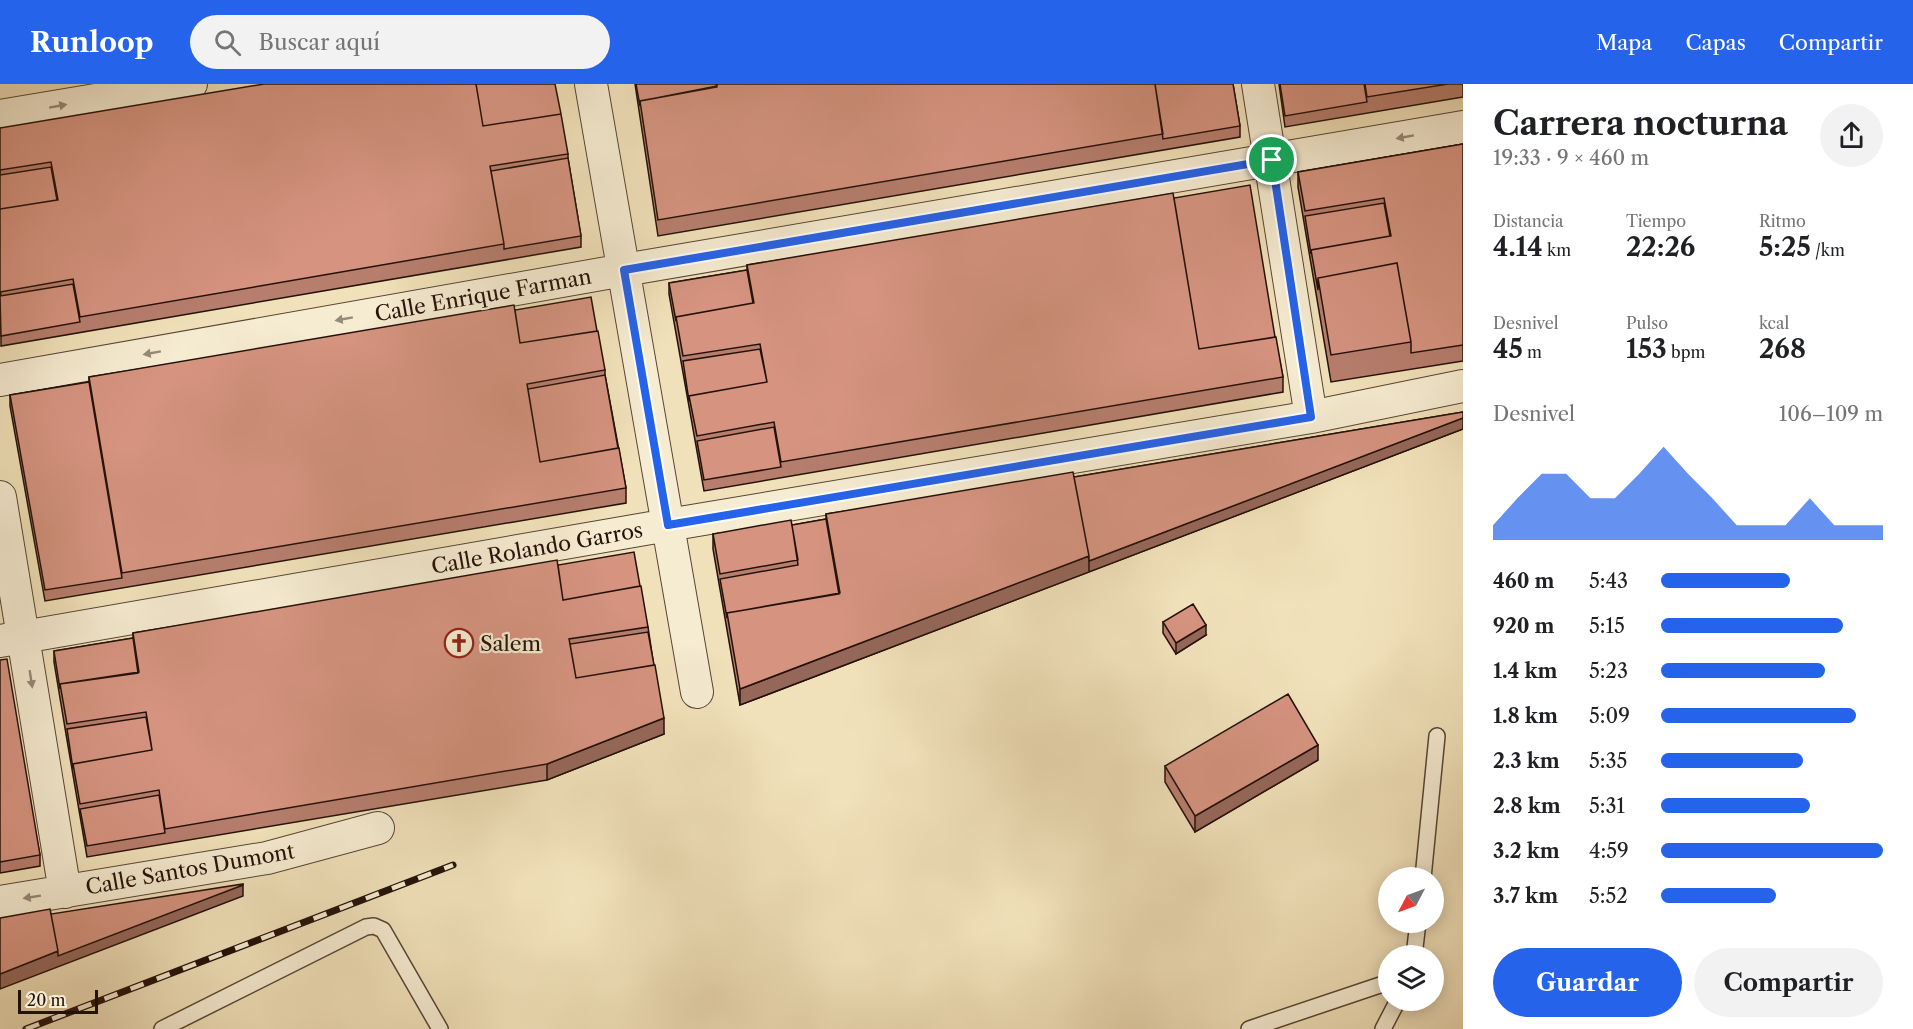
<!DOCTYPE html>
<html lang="es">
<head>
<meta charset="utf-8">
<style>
	body { margin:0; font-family:"Libre Caslon Text",serif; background:#f2f2f2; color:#202124; height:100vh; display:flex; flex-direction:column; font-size:22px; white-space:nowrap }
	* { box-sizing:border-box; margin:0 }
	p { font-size:20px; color:#757577 }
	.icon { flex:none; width:33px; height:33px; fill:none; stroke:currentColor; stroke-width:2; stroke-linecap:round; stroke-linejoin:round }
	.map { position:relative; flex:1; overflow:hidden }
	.drawer { display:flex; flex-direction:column; background:#fff; width:450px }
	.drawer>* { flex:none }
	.needle { width:39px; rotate:229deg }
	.tools { position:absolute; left:1378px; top:783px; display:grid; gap:12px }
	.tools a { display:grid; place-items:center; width:66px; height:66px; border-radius:50%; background:#fff; box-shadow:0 3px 15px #0003; font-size:30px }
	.scale { position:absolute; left:18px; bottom:15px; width:80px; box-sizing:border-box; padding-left:6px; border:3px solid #241109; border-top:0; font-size:16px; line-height:21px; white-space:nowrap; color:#241109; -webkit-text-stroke:4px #f6ecd2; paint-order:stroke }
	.pin { position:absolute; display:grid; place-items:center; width:51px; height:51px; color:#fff; margin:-26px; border:3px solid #fff; border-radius:50%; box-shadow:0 2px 6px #0007 }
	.round { display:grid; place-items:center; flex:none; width:63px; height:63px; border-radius:32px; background:#f2f2f2 }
	.headline { display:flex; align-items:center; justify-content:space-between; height:102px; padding:0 30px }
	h1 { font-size:33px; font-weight:800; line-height:45px }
	.stats { display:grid; grid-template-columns:repeat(3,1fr); gap:9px; height:102px; padding:6px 30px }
	.stats div { display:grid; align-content:center }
	.stats b { font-size:26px; font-weight:800 }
	.stats small { font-size:16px; font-weight:400 }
	.stats p { font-size:16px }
	.chart { height:168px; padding:12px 30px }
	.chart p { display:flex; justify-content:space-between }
	.chart svg { width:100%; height:108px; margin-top:6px; fill:#2563eb; opacity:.7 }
	.cta { display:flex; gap:12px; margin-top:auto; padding:12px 30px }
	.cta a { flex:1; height:69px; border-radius:36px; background:#2563eb; color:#fff; font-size:24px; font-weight:800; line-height:69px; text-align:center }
	.cta a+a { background:#f2f2f2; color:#202124 }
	ul { padding:0 30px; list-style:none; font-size:20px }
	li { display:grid; grid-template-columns:96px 72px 1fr; align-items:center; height:45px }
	li i { height:15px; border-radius:8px; background:#2563eb }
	header { display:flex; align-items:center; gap:36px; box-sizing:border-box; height:84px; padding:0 30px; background:#2563eb; color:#fff }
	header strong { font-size:28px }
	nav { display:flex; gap:33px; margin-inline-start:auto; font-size:21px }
	.search { width:420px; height:54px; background:#f2f2f2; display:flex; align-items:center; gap:15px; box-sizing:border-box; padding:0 21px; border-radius:33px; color:#757577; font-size:22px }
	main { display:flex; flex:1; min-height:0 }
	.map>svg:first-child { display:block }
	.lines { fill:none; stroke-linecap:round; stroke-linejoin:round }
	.lane-casing { stroke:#574535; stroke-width:18 }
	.street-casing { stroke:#574535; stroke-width:34 }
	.lane { stroke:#f6ecd2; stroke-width:15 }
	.street { stroke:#f6ecd2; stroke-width:32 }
	.rail-casing { stroke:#241109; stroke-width:7 }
	.rail { stroke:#f6ecd2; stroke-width:4.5; stroke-dasharray:14; stroke-linecap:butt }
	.wall { fill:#b77e6e; stroke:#241109; stroke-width:1.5 }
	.shaded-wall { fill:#95675a; stroke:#241109; stroke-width:1.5 }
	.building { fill:#d59380; stroke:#241109; stroke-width:1.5 }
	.oneway { fill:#988978 }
	.route-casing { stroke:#fff; stroke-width:12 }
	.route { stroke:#2563eb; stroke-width:8 }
	.labels { text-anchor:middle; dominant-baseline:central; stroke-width:4.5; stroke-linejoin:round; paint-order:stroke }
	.street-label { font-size:21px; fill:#241109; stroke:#f6ecd2 }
	.poi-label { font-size:21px; fill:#241109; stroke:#f6ecd2; text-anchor:start }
</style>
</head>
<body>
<header>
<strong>Runloop</strong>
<div class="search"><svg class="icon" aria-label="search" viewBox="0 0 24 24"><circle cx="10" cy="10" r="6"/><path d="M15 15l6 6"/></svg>Buscar aquí</div>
<nav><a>Mapa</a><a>Capas</a><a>Compartir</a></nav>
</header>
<main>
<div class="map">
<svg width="1463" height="945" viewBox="0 0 1463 945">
	<rect width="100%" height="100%" fill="#f1e1ba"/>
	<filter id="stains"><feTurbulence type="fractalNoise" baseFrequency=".00333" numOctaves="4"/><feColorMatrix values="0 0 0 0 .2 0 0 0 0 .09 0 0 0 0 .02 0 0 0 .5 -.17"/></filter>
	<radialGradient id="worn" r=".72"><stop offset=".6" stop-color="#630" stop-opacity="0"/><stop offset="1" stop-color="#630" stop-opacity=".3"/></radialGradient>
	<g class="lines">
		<!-- lane casing -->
		<g class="lane-casing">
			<path id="lane" d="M1423,794L1437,652
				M1414,872L1418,838
				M162,945L366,843L374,842L383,846L440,945
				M1249,945L1389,898
				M1383,945L1398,916"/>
		</g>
		<!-- street casing -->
		<g class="street-casing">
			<path id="street" d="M591,0L697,608
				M1258,0L1311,333
				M0,32L191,0
				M0,296L624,186L1463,43
				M0,413L65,808
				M0,557L668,441L1311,333L1463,302
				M0,818L267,774L378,744"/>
		</g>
		<!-- lane -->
		<use href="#lane" class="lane"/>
		<!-- street -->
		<use href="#street" class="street"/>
		<!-- rail casing -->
		<g class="rail-casing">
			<path id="rail" d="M26,945L453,781"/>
		</g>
		<!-- rail -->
		<use href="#rail" class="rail"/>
	</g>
	<!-- wall -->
	<path class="wall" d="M635,0H1233L1240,42V53L658,152Z
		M1279,0H1463V13L1285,43Z
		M0,44L568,70V74L581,152V163L1,262Z
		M1463,60V277L1331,298L1298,103V88Z
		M1174,114L1275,253L1283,293V308L704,407L669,210V199L747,186V181Z
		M515,226L605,286V291L626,404V419L45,517L10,322V311L89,298V293Z
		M1463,328V345L740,621L713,465V450L792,441L826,435V430L1074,393Z
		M558,481L648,543L664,650L547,696L87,773L67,656L54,578V567L133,554V549Z
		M1163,538L1206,551L1176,570L1163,549Z
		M0,576L40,771V782L0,789Z
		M1318,676L1195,748L1165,698V682Z"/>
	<!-- shaded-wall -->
	<path class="shaded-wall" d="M1463,334V345L1089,488V477Z
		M1089,472V488L740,621V605Z
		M1206,541V551L1176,570V559Z
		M664,634V650L547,696V680Z
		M1318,661V676L1195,748V732Z
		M243,801V812L0,905V890L58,867Z"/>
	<!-- building -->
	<path class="building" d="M264,0H476L483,42L561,30L568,70L490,82L504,160L80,233L73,195L0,208V125L58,116L51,78L0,86V44Z
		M476,0H555L561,30L483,42Z
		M636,0H716L717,3L640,17V22Z
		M717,0H1155L1163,50L658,136L640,17L717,2Z
		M1155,0H1233L1240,42L1163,55Z
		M1280,0H1364L1367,18L1285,32Z
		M1365,0H1448L1367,13Z
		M1463,60V261L1411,269V258L1397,179L1318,194V206L1311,166L1391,152L1384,114L1305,127L1298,88Z
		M568,74L581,152L504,165V160L491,87Z
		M51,83L57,116L0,125V91Z
		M1250,101L1275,253L1199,265L1174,114Z
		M1173,109L1199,265L1276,253L1283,293L781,378L774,338L697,352L689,312L767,298L760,260L683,272L676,233L754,219L747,181Z
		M1384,119L1390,152L1311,166V170L1305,132Z
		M1397,179L1411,258L1331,271L1318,194Z
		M747,186L753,219L676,233V237L669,199Z
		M73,200L80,238L1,252L0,212Z
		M591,213L597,247L520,259L515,226Z
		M514,221L520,259L598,247L605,286L527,300L540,378L619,364L626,404L122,489L89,293Z
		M760,265L767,298L689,312V317L683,277Z
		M605,291L618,364L540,378L528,305Z
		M89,298L122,494L45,506L10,311Z
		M1463,328V334L1089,477V472L1074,393Z
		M774,343L781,383L704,396L697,357Z
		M1073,388L1089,472L740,605L727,529L840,509L826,430Z
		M826,435L839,510L727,529V534L720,495L798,481L792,441Z
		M791,436L798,476L720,490L713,450Z
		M634,468L640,502L563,516L558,481Z
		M557,476L563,516L641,502L648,543L569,555L576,594L655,581L664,634L547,680L165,745L159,706L80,720L73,680L152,666L146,628L67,640L60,600L139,588L133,549Z
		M1193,520L1206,541L1176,559L1163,538Z
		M648,548L654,581L576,594L570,560Z
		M133,554L138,589L60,600V605L54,567Z
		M7,575L40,771L0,778V576Z
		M1288,610L1318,661L1195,732L1165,682Z
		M146,633L152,666L73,680V685L67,645Z
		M159,711L165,749L87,762L80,725Z
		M243,800V801L58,872V867L51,830Z
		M50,825L58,867L0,890V834Z"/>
	<!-- one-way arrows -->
	<defs><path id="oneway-solid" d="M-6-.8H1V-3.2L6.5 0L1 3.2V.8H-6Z" transform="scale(1.5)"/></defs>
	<g class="oneway">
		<use href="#oneway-solid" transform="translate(58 22) rotate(-10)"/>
		<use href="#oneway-solid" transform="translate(1405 53) rotate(170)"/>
		<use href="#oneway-solid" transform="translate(344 235) rotate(170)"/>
		<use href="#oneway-solid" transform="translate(152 269) rotate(170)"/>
		<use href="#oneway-solid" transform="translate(31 595) rotate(81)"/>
		<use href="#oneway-solid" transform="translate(32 813) rotate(171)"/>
	</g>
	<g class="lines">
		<!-- route casing -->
		<g class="route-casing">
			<path id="route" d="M1272,76L1311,333L668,441L624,186Z"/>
		</g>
		<!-- route -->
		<use href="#route" class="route"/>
	</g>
	<!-- icons -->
	<defs>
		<g id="church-ring" transform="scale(1.5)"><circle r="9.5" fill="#f6ecd2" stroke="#8f2418" stroke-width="1.5"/><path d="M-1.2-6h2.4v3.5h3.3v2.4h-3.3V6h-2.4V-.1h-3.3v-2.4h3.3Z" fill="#8f2418"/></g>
	</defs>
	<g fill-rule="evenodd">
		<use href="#church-ring" x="459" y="559"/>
	</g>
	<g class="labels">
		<!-- street labels -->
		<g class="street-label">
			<text transform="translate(483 211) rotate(-10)">Calle Enrique Farman</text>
			<text transform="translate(537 464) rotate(-10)">Calle Rolando Garros</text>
			<text transform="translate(190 785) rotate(-10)">Calle Santos Dumont</text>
		</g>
		<!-- poi labels -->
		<g class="poi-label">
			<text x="480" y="559">Salem</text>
		</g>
	</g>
	<rect width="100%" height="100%" filter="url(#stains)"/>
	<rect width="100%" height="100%" fill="url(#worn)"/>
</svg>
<div class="tools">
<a><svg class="needle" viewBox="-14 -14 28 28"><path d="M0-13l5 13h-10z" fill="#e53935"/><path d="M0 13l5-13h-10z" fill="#757577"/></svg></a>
<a><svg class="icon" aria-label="layers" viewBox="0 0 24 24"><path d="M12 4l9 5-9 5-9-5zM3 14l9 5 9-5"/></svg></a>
</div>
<div class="scale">20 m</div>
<div class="pin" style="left:1272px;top:76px;background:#1e9e55"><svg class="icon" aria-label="arrive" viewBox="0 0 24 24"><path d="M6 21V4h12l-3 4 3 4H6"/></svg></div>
</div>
<section class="drawer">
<div class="headline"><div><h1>Carrera nocturna</h1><p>19:33 · 9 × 460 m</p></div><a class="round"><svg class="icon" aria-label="share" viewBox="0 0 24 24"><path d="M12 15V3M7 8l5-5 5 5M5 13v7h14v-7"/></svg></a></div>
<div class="stats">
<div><p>Distancia</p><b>4.14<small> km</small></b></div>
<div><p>Tiempo</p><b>22:26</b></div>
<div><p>Ritmo</p><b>5:25<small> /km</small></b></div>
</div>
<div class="stats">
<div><p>Desnivel</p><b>45<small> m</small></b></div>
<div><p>Pulso</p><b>153<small> bpm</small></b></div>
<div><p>kcal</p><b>268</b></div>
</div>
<div class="chart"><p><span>Desnivel</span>106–109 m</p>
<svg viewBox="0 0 160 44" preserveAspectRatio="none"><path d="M0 44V38L10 27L20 17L30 17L40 27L50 27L60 17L70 6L80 17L90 27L100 38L110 38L120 38L130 27L140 38L150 38L160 38V44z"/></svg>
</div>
<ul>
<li><b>460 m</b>5:43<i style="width:58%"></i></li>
<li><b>920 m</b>5:15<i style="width:82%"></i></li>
<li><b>1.4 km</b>5:23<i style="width:74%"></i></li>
<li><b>1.8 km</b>5:09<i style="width:88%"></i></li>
<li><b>2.3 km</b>5:35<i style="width:64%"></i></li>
<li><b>2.8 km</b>5:31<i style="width:67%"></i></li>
<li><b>3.2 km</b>4:59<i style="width:100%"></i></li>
<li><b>3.7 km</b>5:52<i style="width:52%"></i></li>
</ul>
<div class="cta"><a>Guardar</a><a>Compartir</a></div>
</section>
</main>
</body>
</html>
